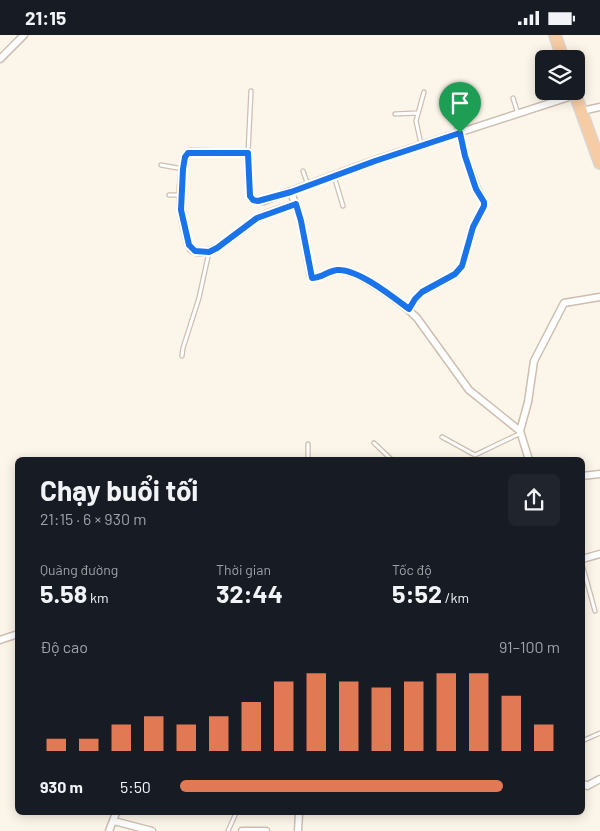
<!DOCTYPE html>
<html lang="vi">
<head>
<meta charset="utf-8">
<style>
	body { margin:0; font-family:Barlow,sans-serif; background:#20242c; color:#f1f3f6; height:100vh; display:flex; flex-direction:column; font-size:19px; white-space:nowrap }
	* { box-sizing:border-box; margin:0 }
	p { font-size:16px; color:#9ea1a6 }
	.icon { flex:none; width:28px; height:28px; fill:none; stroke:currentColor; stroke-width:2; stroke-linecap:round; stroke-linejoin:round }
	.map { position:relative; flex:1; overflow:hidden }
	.side { position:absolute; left:15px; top:422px; width:570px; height:358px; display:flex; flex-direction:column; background:#171b24; border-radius:8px; box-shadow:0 2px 12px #0003 }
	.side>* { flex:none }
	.tools { position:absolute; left:535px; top:15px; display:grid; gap:10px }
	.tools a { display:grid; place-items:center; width:50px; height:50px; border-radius:8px; background:#171b24; box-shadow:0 2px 12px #0003; font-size:25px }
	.pin { position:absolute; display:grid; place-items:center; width:42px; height:42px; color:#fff; margin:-51px -21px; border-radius:50% 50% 50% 0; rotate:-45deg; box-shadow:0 0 5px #0007 }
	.pin .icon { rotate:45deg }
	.round { display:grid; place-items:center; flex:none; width:52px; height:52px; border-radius:8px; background:#20242c }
	.headline { display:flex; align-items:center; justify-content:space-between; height:85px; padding:0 25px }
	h1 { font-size:28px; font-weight:700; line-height:38px }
	.stats { display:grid; grid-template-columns:repeat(3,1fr); gap:8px; height:85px; padding:5px 25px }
	.stats div { display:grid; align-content:center }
	.stats b { font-size:25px; font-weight:700 }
	.stats small { font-size:14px; font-weight:400 }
	.stats p { font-size:14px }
	.chart { height:140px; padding:10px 25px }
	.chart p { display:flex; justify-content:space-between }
	.chart svg { width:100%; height:90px; margin-top:5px; stroke:#e17a54; stroke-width:6 }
	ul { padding:0 25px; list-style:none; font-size:16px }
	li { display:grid; grid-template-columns:80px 60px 1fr; align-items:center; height:38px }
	li i { height:12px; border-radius:6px; background:#e17a54 }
	.status { display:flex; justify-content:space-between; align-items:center; height:35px; padding:0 25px; background:#171b24; direction:ltr }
	.status svg { height:14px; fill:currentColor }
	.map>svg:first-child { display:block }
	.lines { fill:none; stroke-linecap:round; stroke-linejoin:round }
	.service-casing { stroke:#cebeaf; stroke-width:5.5 }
	.minor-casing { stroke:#cebeaf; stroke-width:9 }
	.trunk-casing { stroke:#dbd5d1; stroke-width:14 }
	.service { stroke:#fff; stroke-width:3 }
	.minor { stroke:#fff; stroke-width:6 }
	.trunk { stroke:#f5cca4; stroke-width:11 }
	.route-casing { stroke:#fff; stroke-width:10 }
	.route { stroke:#1a73e8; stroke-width:6 }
</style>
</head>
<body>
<div class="status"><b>21:15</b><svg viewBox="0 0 49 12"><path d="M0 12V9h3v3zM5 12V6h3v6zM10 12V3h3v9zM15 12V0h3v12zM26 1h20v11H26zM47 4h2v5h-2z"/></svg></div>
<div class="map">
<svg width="600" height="796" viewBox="0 0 600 796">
	<rect width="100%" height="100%" fill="#fcf6ea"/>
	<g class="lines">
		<!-- service casing -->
		<g class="service-casing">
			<path id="service" d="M513,63L518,79
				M451,66L458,98
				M395,79L417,78
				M421,109L416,86L424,57
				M248,118L251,56
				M161,130L183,134
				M303,136L308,150
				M334,141L343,171
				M169,160H180
				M182,321L183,313L199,263L209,217
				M442,402L475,420L521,398
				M374,408L392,425
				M308,409V425
				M582,529L595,576
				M582,706L600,698
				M228,796L236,778"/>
		</g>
		<!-- minor casing -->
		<g class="minor-casing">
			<path id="minor" d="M0,24L24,0
				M582,76L600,72
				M291,157L301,186L311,242C320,245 330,234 340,235C360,236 403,269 417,283L469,355L520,396
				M296,169C283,173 268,176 256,184C243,192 207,229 191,214C187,210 187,201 185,196C179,172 180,144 186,120L190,117L248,118L250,161L253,165L264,166L375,125L575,60
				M409,274L415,264L422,257L455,239L462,231L473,192L484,171V167L477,154L465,121L460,98
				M529,425L520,396L528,367L534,326L564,268L600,262
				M582,441L600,439
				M582,524L600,519
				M0,605L18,599
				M582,748L587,751L600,744
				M114,786L152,796
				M109,796L116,778
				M242,796H266
				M298,796L299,778"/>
		</g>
		<!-- trunk casing -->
		<g class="trunk-casing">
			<path id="trunk" d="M555,0L563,24
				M574,56L600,128"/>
		</g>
		<!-- service -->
		<use href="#service" class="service"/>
		<!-- minor -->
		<use href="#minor" class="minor"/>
		<!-- trunk -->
		<use href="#trunk" class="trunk"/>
	</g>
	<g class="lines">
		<!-- route casing -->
		<g class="route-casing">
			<path id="route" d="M460,98L465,121L476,154L484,167V171L473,192L462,231L455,239L422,257L415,264L409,274C393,262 357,233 337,235C328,236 321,243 312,243L301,186L296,169L257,183L217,213L209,217L195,216L189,210L181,175L183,134L185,122L188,118H248L250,161L253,165L258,166L291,157L375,126Z"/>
		</g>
		<!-- route -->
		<use href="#route" class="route"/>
	</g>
</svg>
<div class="tools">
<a><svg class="icon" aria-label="layers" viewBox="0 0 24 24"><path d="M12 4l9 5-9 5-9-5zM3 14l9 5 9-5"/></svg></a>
</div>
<div class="pin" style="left:460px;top:98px;background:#1e9e55"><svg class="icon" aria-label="arrive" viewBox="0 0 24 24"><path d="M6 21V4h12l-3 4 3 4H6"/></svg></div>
<section class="side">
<div class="headline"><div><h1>Chạy buổi tối</h1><p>21:15 · 6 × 930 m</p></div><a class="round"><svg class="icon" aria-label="share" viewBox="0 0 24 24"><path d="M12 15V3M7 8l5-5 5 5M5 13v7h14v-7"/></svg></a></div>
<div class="stats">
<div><p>Quãng đường</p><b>5.58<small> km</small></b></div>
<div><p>Thời gian</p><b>32:44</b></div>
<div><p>Tốc độ</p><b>5:52<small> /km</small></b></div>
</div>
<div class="chart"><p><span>Độ cao</span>91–100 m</p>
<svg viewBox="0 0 160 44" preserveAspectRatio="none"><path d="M5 44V38M15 44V38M25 44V31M35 44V27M45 44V31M55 44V27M65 44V20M75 44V10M85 44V6M95 44V10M105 44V13M115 44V10M125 44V6M135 44V6M145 44V17M155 44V31"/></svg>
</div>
<ul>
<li><b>930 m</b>5:50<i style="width:85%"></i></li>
</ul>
</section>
</div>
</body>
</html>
